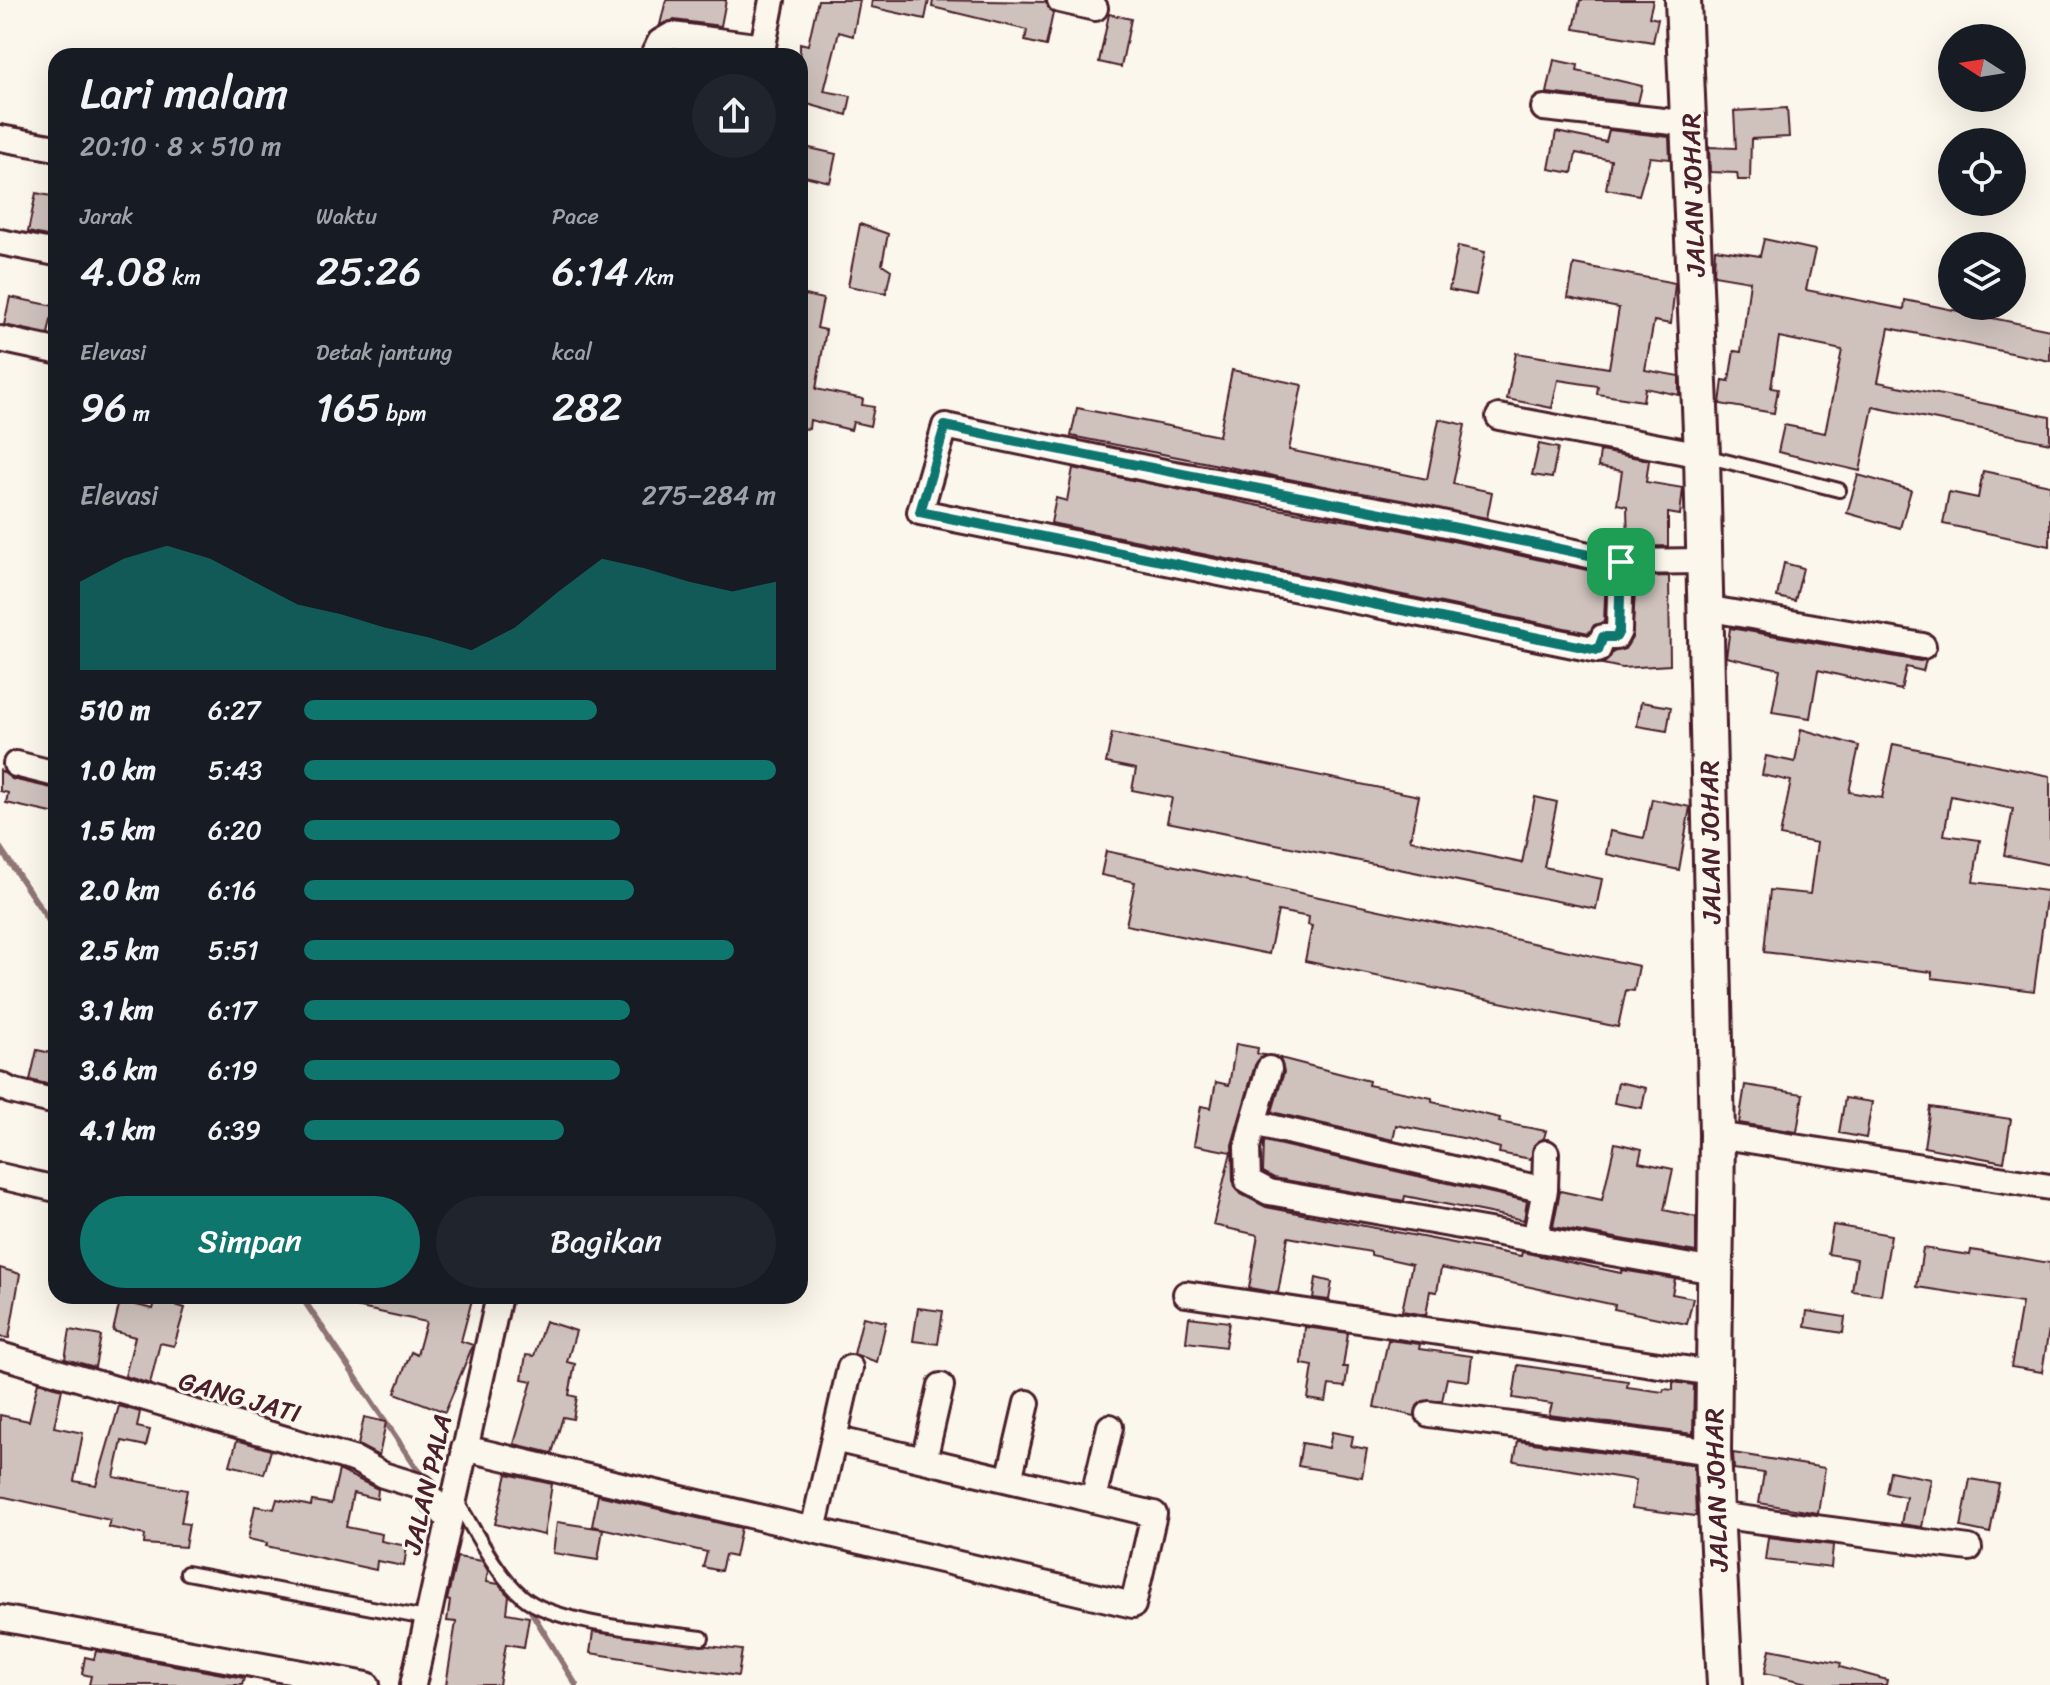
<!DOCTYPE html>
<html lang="id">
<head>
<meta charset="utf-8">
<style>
	body { margin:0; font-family:Sriracha,sans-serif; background:#20242c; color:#f1f3f6; height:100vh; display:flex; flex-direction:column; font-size:30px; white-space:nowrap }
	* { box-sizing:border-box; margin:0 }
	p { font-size:26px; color:#9ea1a6 }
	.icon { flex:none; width:44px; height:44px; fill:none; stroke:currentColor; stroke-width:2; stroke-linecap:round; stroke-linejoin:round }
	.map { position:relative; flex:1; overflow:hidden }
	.side { position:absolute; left:48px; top:48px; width:760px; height:1256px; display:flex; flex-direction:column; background:#171b24; border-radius:24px; box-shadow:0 8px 32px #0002 }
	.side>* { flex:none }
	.needle { width:52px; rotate:282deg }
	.tools { position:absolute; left:1938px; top:24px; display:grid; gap:16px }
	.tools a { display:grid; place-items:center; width:88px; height:88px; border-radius:50%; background:#171b24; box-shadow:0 8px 32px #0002; font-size:40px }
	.pin { position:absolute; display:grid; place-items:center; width:68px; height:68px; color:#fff; margin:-34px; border-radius:16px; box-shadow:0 4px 12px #0006 }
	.round { display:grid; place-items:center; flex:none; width:84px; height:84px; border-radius:42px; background:#20242c }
	.summary { display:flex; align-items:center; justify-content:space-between; height:136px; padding:0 32px }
	h1 { font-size:44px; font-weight:600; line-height:60px }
	.stats { display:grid; grid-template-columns:repeat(3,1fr); gap:12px; height:136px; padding:8px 32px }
	.stats div { display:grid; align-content:center }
	.stats b { font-size:40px; font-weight:600 }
	.stats small { font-size:22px; font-weight:400 }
	.stats p { font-size:22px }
	.chart { height:224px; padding:16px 32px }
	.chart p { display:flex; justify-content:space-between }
	.chart svg { width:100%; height:144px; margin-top:8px; fill:#0f766e; opacity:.7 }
	.primary-button { display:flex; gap:16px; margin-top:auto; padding:16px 32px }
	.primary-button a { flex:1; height:92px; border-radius:48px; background:#0f766e; color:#fff; font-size:32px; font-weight:600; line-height:92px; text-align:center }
	.primary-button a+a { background:#20242c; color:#f1f3f6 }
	ul { padding:0 32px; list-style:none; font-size:26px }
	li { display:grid; grid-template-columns:128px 96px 1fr; align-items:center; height:60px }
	li i { height:20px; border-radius:10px; background:#0f766e }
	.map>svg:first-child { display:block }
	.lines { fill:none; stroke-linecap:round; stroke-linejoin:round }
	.stream { stroke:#907477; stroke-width:6 }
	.building { fill:#cfc2bc; stroke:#4a1f2b; stroke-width:2 }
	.lane-casing { stroke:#4a1f2b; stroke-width:18 }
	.street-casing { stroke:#4a1f2b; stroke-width:30 }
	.secondary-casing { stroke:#4a1f2b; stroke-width:40 }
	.lane { stroke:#fbf7ec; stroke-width:12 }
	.street { stroke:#fbf7ec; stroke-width:24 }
	.secondary { stroke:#fbf7ec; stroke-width:34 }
	.route-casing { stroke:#fff; stroke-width:16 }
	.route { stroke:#0f766e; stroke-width:10 }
	.labels { text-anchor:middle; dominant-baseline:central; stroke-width:6; stroke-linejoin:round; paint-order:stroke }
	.street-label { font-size:26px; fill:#4a1f2b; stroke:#fbf7ec }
</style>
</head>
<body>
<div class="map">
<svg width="2050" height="1685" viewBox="0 0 2050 1685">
	<rect width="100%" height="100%" fill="#fbf7ec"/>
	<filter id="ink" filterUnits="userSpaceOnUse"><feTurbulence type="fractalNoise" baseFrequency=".0125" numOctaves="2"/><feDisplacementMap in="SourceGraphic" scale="16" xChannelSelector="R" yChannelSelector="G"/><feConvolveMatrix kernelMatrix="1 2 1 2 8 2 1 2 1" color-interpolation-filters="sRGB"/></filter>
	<g filter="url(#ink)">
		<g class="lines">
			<!-- stream -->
			<path class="stream" d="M0,848L56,931
				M301,1296L420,1473
				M465,1504L505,1569
				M526,1603L576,1685"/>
		</g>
		<!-- building -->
		<path class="building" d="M666,0H726L721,26L674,20L660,25Z
			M818,0H860L853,36L839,32L824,91L851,96L847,115L800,102V43L808,45Z
			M872,0H929L925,19L871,7Z
			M933,0L1045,2L1053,13L1046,46L1025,41L1027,30L932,7Z
			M1580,0H1653L1649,17L1658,19L1653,42L1574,29Z
			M1109,14L1131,19L1121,67L1099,62Z
			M1554,60L1578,65L1577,71L1642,86L1638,103L1547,93Z
			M1787,108L1789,137L1751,139L1750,180H1738L1737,173L1710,172L1709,147L1736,148L1734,111Z
			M1609,130L1669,137L1670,159L1650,157L1639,195L1606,189L1611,160L1576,153L1572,173L1549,169L1556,132L1606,142Z
			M805,147L836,154L830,182L800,175Z
			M36,193L56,197V238L28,232Z
			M860,224L888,234L882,264L891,270L886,293L848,286Z
			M1764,239L1815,250L1806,290L1904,309L1905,300L2050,330V361L1889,328L1878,382L2050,417V443L1873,407L1860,471L1778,452L1784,425L1825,433L1842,350L1779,337L1771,388L1778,389L1774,413L1720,404L1723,380L1729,381L1734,351L1741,352L1750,281L1714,275L1715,249L1760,256Z
			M1458,246L1485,252L1476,295L1449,290Z
			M1574,264L1675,283L1671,324L1654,321L1645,370L1679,376V395L1645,388L1643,401L1597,394L1598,386L1558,380L1552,408L1507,399L1516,353L1609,368L1619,308L1568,298Z
			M800,294L823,299L817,328L826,330L816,389L863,399L862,405L874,407L870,426L853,422L851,430L810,420L809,429L800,428Z
			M10,297L54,306L48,334L4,325Z
			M1232,370L1302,385L1289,450L1427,479L1439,419L1465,425L1453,484L1492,492L1487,518L1071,436L1077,408L1219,436Z
			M1539,444L1558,448L1552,478L1532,475Z
			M1600,451L1649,460L1646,482L1683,488L1680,515L1668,513V546L1628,547L1627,506L1617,504L1622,471L1598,467Z
			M1073,468L1265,507L1397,529L1606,574L1604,622L1594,625L1589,633L1051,523L1056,498L1067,501Z
			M1983,471L2050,485V546L1943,524L1949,492L1978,498Z
			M1858,475L1911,490L1900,528L1847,513Z
			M1784,563L1803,568L1795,601L1777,597Z
			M1669,576L1670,665L1622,668L1603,664L1613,652L1625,649L1632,638L1636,577Z
			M1730,628L1920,661L1926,660L1923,671L1906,667L1901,690L1818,670L1810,718L1772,712L1780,669L1726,657Z
			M1641,702L1671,707L1667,731L1637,726Z
			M1801,729L1859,746L1849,792L1882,798L1893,744L2050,776V865L2004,855L2013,809L1951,796L1944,835L1980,840L1973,882L2047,891L2034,991L1932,978V972L1764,952L1770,890L1810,894L1817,843L1780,836L1791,781L1762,775L1766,756L1795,762Z
			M1112,733L1419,796L1410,840L1522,863L1535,797L1557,802L1544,867L1602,879L1596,909L1167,822L1172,798L1132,790L1136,769L1106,763Z
			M0,770L12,779L56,789V814L6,803L8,793L0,791Z
			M1652,799L1690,807L1679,870L1606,854L1610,831L1644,838Z
			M1106,851L1639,966L1634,991L1626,990L1618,1027L1305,961L1312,926L1308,925L1309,917L1278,911L1269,954L1126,925L1135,882L1101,875Z
			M1236,1044L1258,1048L1257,1054L1264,1055L1255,1065L1232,1145L1233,1181L1241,1194L1266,1207L1521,1256L1522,1252L1621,1273L1622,1270L1675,1279L1672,1294L1693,1298L1687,1324L1614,1309L1615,1305L1441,1268L1437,1292L1430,1291L1426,1315L1402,1311L1412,1264L1371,1255V1252L1288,1237L1278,1293L1249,1288L1258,1235L1213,1225L1231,1152L1194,1145L1201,1106L1211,1108L1216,1082L1229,1085Z
			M37,1050L56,1054L51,1085L30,1080Z
			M1280,1058L1369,1081L1368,1085L1432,1098V1102L1500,1118L1499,1122L1546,1131L1544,1138L1534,1145L1531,1159L1499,1153L1500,1148L1468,1139L1426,1131L1396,1125L1393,1140L1272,1112L1284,1072Z
			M1618,1082L1646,1088L1642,1108L1614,1103Z
			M1745,1085L1803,1094L1797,1132L1739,1123Z
			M1845,1098L1872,1102L1866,1138L1839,1133Z
			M1930,1107L2011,1119L2004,1162L1924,1147Z
			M1264,1141L1527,1201L1524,1220L1405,1196L1404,1201L1274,1178L1263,1172Z
			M1615,1143L1642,1149L1639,1162L1673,1169L1664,1210L1696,1217V1252L1553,1227L1560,1191L1602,1200Z
			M1833,1225L1891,1235L1881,1295L1852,1291L1857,1259L1828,1254Z
			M1923,1248L1970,1255L1971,1250L2050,1263V1323L2042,1372L2011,1367L2022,1303L1917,1287Z
			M0,1268L20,1274L9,1338L0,1337Z
			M1316,1278L1332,1282L1329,1300L1313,1298Z
			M338,1296H473L461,1341L473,1345L445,1412L395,1393L411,1352L417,1355L426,1322L337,1303Z
			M156,1299L185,1308L174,1346L160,1343L150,1384L125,1376L135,1337L113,1331L120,1301L153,1309Z
			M918,1308L943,1311L938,1344L913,1341Z
			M1807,1311L1845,1317L1843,1333L1805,1327Z
			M863,1317L886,1322L877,1362L854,1354Z
			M1189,1317L1229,1322L1225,1347L1186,1342Z
			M545,1321L576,1331L567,1362L575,1364L569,1395L577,1397L573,1419L563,1417L552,1453L514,1444L532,1381L522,1379L526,1355L534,1356Z
			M1305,1327L1348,1333L1343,1367H1348L1345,1387L1329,1385L1326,1402L1308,1399L1313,1366L1302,1364Z
			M70,1330L101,1336L95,1367L65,1359Z
			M1388,1340L1420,1344L1419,1349L1472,1356L1469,1381L1447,1378L1442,1401H1423L1417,1406L1415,1416L1374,1407Z
			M1518,1365L1628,1381L1627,1387L1663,1392L1664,1389L1673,1390V1382L1694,1385L1693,1434L1549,1415L1552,1404L1513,1398Z
			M38,1382L62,1389L54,1427L83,1433L74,1481L96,1485L119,1406L140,1412L137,1427L150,1430L146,1446L122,1441L114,1477L187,1490L181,1523L189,1524L185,1547L144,1544L145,1535L108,1527L110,1520L0,1496V1415L29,1421Z
			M364,1417L386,1422L379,1456L358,1445Z
			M1332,1432L1353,1436L1351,1446L1367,1449L1362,1477L1298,1466L1302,1443L1329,1448Z
			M237,1440L271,1450L264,1474L230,1465Z
			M1518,1441L1694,1465L1696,1516L1632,1508L1636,1480L1514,1461Z
			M1733,1453L1825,1468L1818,1513L1759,1503L1764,1473L1734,1469Z
			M339,1470L378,1489L377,1499L353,1493L346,1527L382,1534L381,1541L407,1546L404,1566L377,1561L376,1570L266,1546L267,1543L248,1539L255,1506L274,1509L277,1499L311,1506L312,1501L331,1504Z
			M1890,1471L1931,1479L1922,1527L1901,1524L1906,1497L1886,1493Z
			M507,1474L552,1484L544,1535L495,1524Z
			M1970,1479L1999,1484L1990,1533L1961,1527Z
			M598,1495L741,1528L735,1557L725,1555L721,1571L703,1567L707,1552L592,1526Z
			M557,1522L603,1529L598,1560L553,1553Z
			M1768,1537L1833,1545L1831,1568L1765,1560Z
			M457,1557L482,1561L488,1571L486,1582L499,1584L509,1596L507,1613L529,1617L524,1647L506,1644L499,1685H446L456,1622L447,1621L450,1601L447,1600Z
			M593,1632L742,1650L738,1676L590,1653Z
			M1770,1649L1841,1663L1840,1667L1887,1680L1886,1685H1817L1765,1673Z
			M96,1651L101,1652L244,1678L242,1685H89L91,1676L82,1674L85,1657L94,1659Z"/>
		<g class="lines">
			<!-- lane casing -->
			<g class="lane-casing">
				<path id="lane" d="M1705,456L1839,490
					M455,1499C475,1530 494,1572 522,1596C554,1625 659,1632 702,1638
					M187,1573L425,1618"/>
			</g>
			<!-- street casing -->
			<g class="street-casing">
				<path id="street" d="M1060,0L1095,8
					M653,56L660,42L672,35L763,47
					M761,56L772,0
					M1544,108L1691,124
					M0,138L56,148
					M0,242L56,253
					M0,339L56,351
					M1499,417L1702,455
					M1621,562L1619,631L1616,637H1603L1598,650L920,512L945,426L1164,472L1400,514L1621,562L1704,561
					M1705,608L1923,646
					M16,764L56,774
					M0,1085L11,1091L56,1102
					M1253,1123L1269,1069
					M1717,1135L2050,1187
					M0,1176L56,1189
					M1545,1190L1253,1123L1247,1148L1248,1181L1269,1192L1714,1271
					M1535,1240L1545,1190L1546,1153
					M1186,1294L1712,1373
					M0,1355L356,1460L383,1475L422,1487L448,1519
					M1429,1414L1713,1452
					M464,1448L1133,1605L1154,1514L834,1439
					M924,1460L941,1386
					M1009,1480L1027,1403
					M1093,1500L1110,1427
					M1716,1515L1969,1548
					M813,1530L850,1368
					M0,1618L367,1685
					M413,1685L499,1296"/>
			</g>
			<!-- secondary casing -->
			<g class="secondary-casing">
				<path id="secondary" d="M1683,0L1702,455L1717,1135L1713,1452L1725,1685"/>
			</g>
			<!-- lane -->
			<use href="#lane" class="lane"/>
			<!-- street -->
			<use href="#street" class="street"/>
			<!-- secondary -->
			<use href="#secondary" class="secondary"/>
		</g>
	</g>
	<g class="lines" filter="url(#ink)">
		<!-- route casing -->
		<g class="route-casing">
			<path id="route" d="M945,426C1170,474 1396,513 1621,562L1619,631L1616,637H1603L1598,650L920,512Z"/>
		</g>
		<!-- route -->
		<use href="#route" class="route"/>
	</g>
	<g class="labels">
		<!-- street labels -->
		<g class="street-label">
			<text transform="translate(1693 195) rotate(-92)">JALAN JOHAR</text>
			<text transform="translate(1710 842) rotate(-91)">JALAN JOHAR</text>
			<text transform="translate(240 1397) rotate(16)">GANG JATI</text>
			<text transform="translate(427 1484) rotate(-77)">JALAN PALA</text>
			<text transform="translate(1716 1490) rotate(-92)">JALAN JOHAR</text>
		</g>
	</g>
</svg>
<div class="tools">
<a><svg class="needle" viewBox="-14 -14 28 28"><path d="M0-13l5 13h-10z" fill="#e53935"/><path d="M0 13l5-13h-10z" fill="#9ea1a6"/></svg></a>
<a><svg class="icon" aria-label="locate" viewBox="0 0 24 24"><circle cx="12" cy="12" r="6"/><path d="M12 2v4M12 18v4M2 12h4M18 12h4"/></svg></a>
<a><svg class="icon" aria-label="layers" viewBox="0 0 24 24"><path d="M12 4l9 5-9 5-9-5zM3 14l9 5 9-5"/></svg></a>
</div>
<div class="pin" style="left:1621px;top:562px;background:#1e9e55"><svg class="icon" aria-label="arrive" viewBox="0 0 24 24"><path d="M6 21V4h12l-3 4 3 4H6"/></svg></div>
<section class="side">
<div class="summary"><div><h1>Lari malam</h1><p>20:10 · 8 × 510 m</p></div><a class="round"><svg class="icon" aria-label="share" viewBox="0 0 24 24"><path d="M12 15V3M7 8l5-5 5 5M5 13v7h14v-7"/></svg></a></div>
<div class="stats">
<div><p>Jarak</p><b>4.08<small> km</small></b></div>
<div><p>Waktu</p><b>25:26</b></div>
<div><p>Pace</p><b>6:14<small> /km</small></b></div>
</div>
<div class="stats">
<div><p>Elevasi</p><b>96<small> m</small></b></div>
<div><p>Detak jantung</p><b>165<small> bpm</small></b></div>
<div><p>kcal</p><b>282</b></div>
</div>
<div class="chart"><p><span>Elevasi</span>275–284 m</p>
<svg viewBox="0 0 160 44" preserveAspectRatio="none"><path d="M0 44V17L10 10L20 6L30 10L40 17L50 24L60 27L70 31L80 34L90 38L100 31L110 20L120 10L130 13L140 17L150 20L160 17V44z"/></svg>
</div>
<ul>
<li><b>510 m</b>6:27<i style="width:62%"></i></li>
<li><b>1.0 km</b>5:43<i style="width:100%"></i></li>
<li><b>1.5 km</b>6:20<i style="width:67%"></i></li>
<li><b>2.0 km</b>6:16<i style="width:70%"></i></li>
<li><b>2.5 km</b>5:51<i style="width:91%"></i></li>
<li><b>3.1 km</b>6:17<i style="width:69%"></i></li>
<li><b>3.6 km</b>6:19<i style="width:67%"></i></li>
<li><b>4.1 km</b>6:39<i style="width:55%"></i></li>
</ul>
<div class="primary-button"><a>Simpan</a><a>Bagikan</a></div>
</section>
</div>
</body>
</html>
